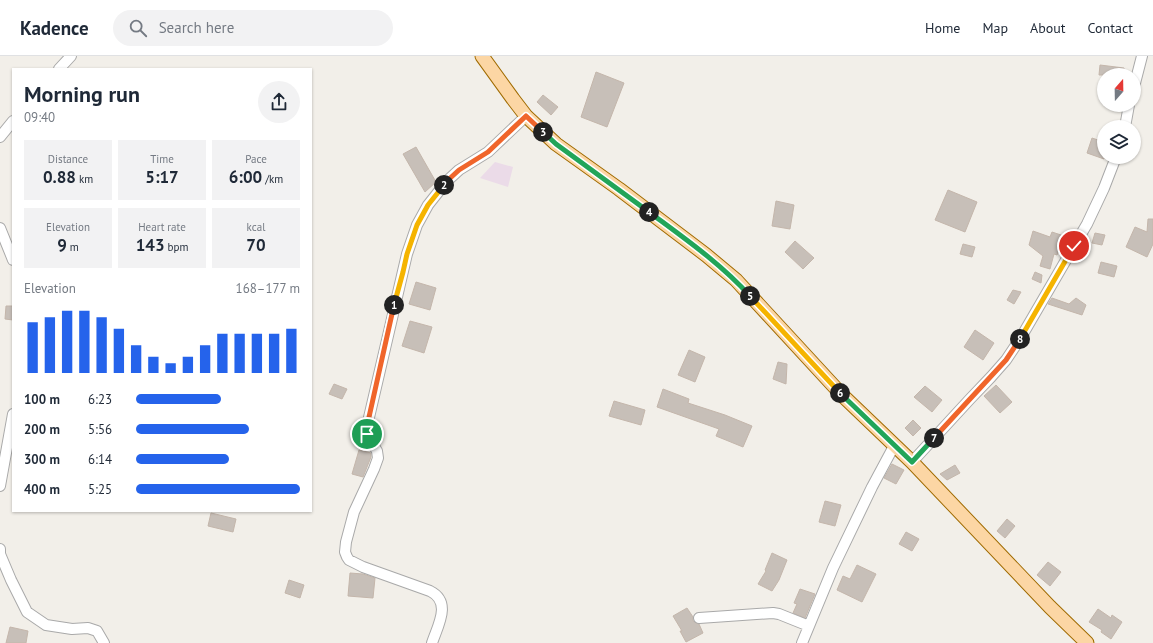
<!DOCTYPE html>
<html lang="en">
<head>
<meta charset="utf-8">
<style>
	body { margin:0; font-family:"PT Sans",sans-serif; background:#f2f2f3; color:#1f2937; height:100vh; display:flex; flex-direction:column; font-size:15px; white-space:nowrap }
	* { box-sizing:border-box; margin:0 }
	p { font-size:13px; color:#747a83 }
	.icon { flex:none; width:22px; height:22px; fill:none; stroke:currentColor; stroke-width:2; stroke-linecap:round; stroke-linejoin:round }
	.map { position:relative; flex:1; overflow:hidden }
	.details { position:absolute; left:12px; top:12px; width:300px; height:444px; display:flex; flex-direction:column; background:#fff; border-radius:0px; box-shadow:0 1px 3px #0004 }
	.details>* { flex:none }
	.needle { width:26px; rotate:20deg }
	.fabs { position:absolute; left:1097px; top:12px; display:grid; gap:8px }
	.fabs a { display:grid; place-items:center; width:44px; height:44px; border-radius:50%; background:#fff; box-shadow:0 1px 3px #0004; font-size:20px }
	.pin { position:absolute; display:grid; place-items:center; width:34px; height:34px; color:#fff; margin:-17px; border:2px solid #fff; border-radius:50%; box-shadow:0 1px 4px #0007 }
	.km { position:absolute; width:20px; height:20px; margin:-10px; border-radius:50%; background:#222; color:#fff; font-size:11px; line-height:20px; text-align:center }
	.round { display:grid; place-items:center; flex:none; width:42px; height:42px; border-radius:21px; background:#f2f2f3 }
	.headline { display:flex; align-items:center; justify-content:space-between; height:68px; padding:0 12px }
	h1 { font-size:22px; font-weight:700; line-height:30px }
	.figures { display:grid; grid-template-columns:repeat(3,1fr); gap:6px; height:68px; padding:4px 12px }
	.figures div { display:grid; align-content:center; border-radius:0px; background:#f2f2f3; text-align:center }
	.figures b { font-size:17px; font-weight:700 }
	.figures small { font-size:11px; font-weight:400 }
	.figures p { font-size:11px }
	.chart { height:112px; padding:8px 12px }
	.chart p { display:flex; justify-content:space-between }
	.chart svg { width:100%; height:72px; margin-top:4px; stroke:#2563eb; stroke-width:6 }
	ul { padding:0 12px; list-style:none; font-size:13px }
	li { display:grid; grid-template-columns:64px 48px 1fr; align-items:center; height:30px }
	li i { height:10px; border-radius:5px; background:#2563eb }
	header { display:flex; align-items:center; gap:24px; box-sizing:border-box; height:56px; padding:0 20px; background:#fff; border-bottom:1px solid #e0e1e3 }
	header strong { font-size:19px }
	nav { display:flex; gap:22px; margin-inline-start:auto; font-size:14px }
	.search { width:280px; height:36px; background:#f2f2f3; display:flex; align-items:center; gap:10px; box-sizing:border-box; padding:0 14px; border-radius:22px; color:#747a83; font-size:15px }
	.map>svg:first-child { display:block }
	.industrial { fill:#ebdbe8 }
	.building { fill:#c7bfb8; stroke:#c4b6ab }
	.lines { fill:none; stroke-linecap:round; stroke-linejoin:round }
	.minor-casing { stroke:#a9a9a9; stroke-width:12 }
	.major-casing { stroke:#a06b00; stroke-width:15 }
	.minor { stroke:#fff; stroke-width:10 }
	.major { stroke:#fcd6a4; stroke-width:13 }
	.split-1-casing { stroke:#fff; stroke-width:8 }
	.split-2-casing { stroke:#fff; stroke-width:8 }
	.split-3-casing { stroke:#fff; stroke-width:8 }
	.split-4-casing { stroke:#fff; stroke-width:8 }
	.split-5-casing { stroke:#fff; stroke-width:8 }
	.split-6-casing { stroke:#fff; stroke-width:8 }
	.split-7-casing { stroke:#fff; stroke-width:8 }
	.split-8-casing { stroke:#fff; stroke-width:8 }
	.split-9-casing { stroke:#fff; stroke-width:8 }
	.split-1 { stroke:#f0652b; stroke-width:5 }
	.split-2 { stroke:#f5b400; stroke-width:5 }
	.split-3 { stroke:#f0652b; stroke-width:5 }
	.split-4 { stroke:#22a559; stroke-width:5 }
	.split-5 { stroke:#22a559; stroke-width:5 }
	.split-6 { stroke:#f5b400; stroke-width:5 }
	.split-7 { stroke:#22a559; stroke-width:5 }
	.split-8 { stroke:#f0652b; stroke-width:5 }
	.split-9 { stroke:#f5b400; stroke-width:5 }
</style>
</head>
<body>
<header>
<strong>Kadence</strong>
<div class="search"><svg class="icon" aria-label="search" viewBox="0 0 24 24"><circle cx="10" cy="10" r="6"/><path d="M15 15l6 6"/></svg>Search here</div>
<nav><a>Home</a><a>Map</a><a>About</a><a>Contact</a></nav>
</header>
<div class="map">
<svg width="1153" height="587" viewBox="0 0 1153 587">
	<rect width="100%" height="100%" fill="#f2efe9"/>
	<!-- industrial -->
	<path class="industrial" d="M495,106L513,111L508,131L480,122Z"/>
	<!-- building -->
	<path class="building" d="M1100,9L1124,12V19H1099Z
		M596,16L624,27L607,71L581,61Z
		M543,39L558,51L551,59L537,46Z
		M1092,82L1104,86V103L1087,97Z
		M416,91L436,126L425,136L403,98Z
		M948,134L977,146L965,176L935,164Z
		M776,145L794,149L790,173L772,170Z
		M1148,163H1153V188L1147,201L1126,191L1135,171L1147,176Z
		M1033,175L1050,181L1052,176L1064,180L1057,199L1054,198L1050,213L1040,210L1043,200L1029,189Z
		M1095,177L1105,179L1102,189L1092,187Z
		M795,185L814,202L803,213L785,196Z
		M963,188L975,191L972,201L960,198Z
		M1101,206L1117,210L1114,221L1098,217Z
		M1035,216L1042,219L1041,227L1032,223Z
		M416,226L436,232L430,254L409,248Z
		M1013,234L1021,236L1014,248L1007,244Z
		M1052,242L1069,248L1076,242L1086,249L1082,259L1048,248Z
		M6,250H13V264L5,263Z
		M410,265L432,271L424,297L402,290Z
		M975,274L994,287L983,304L964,291Z
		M689,294L705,301L695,326L678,319Z
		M778,306L787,308L786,328L773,323Z
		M334,328L347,333L342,343L329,338Z
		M996,329L1012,346L1000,357L984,340Z
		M925,330L942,344L932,356L914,341Z
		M663,333L689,343L688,347L725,359L752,370L743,391L716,380L719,373L657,351Z
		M614,345L645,354L641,369L609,360Z
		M913,364L921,372L913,380L905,372Z
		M359,394L371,397V401L363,421L352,418Z
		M892,408L904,414L896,428L884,422Z
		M955,409L960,417L947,424L940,418Z
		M825,445L841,449L835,470L819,466Z
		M211,457L236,463L233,476L208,470Z
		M1007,463L1015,470L1005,482L997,475Z
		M906,476L919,483L912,495L899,488Z
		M772,497L787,504L779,524L772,535L758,528L766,515L765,514Z
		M1048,506L1061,516L1050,530L1037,519Z
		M857,509L876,518L862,546L837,534L843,520L850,523Z
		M350,517L363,518L375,522L373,542L348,540Z
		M289,524L304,529L300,542L285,537Z
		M800,533L815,538L805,562L793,557L797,548L794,547Z
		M687,552L693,561V565L699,568L703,577L686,586L680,575H682L673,560Z
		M1098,553L1111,562L1112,559L1122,566L1111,583L1101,576L1102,574L1089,566Z
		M10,571L28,575L26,587H6Z"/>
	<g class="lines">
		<!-- minor casing -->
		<g class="minor-casing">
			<path id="minor" d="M59,13L71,0
				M1134,31L1142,0
				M1125,71L1129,49
				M0,81L13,65
				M0,172L13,204
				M912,406L970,343L991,321L1006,304L1020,283L1087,168L1104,132L1116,101
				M0,430L13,358
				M0,493V498L11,524L27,556L46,569L72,573L88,572L97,575L104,587
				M699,562L773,557L779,558L809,570
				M432,587C438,569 452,546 430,535L363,511L349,504L347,501L345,496L346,486L354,456L374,413L378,402L377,395L367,378V370L407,198L417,169L428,149L447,125L459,114L488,96L526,60
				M802,587L833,512L872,431L894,390"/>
		</g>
		<!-- major casing -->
		<g class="major-casing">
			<path id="major" d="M482,0L513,43L526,60L556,88L619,133L706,199L736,224L842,339L912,406L1050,551L1087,587"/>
		</g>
		<!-- minor -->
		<use href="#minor" class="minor"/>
		<!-- major -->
		<use href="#major" class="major"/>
	</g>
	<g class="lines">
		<!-- split-1 casing -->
		<g class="split-1-casing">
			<path id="split-1" d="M367,378V370L394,249"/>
		</g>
		<!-- split-2 casing -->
		<g class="split-2-casing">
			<path id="split-2" d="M394,249L403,216L407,198L417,169L428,149L444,129"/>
		</g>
		<!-- split-3 casing -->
		<g class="split-3-casing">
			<path id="split-3" d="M444,129L447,125L459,114L488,96L526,60L543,76"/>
		</g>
		<!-- split-4 casing -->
		<g class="split-4-casing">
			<path id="split-4" d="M543,76L556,88L649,156"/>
		</g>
		<!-- split-5 casing -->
		<g class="split-5-casing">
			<path id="split-5" d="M649,156C684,182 720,207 750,240"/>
		</g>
		<!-- split-6 casing -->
		<g class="split-6-casing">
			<path id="split-6" d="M750,240L840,337"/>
		</g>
		<!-- split-7 casing -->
		<g class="split-7-casing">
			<path id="split-7" d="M840,337L912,406L934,382"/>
		</g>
		<!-- split-8 casing -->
		<g class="split-8-casing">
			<path id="split-8" d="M934,382L1006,304L1020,283"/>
		</g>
		<!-- split-9 casing -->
		<g class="split-9-casing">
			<path id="split-9" d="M1020,283L1074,190"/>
		</g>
		<!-- split-1 -->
		<use href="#split-1" class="split-1"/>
		<!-- split-2 -->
		<use href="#split-2" class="split-2"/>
		<!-- split-3 -->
		<use href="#split-3" class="split-3"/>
		<!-- split-4 -->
		<use href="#split-4" class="split-4"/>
		<!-- split-5 -->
		<use href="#split-5" class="split-5"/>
		<!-- split-6 -->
		<use href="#split-6" class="split-6"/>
		<!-- split-7 -->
		<use href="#split-7" class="split-7"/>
		<!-- split-8 -->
		<use href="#split-8" class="split-8"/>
		<!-- split-9 -->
		<use href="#split-9" class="split-9"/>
	</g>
</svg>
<div class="fabs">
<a><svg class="needle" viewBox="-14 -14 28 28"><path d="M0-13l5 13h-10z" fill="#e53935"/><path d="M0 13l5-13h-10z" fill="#747a83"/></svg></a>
<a><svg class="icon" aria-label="layers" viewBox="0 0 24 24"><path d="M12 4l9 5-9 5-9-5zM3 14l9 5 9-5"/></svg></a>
</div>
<div class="pin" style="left:367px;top:378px;background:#1e9e55"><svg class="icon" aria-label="arrive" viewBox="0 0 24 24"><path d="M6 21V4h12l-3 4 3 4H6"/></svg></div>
<div class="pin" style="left:1074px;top:190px;background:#d93025"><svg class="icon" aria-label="check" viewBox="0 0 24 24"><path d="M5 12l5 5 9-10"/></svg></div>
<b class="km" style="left:394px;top:249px">1</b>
<b class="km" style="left:444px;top:129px">2</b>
<b class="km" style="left:543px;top:76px">3</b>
<b class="km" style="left:649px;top:156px">4</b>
<b class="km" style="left:750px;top:240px">5</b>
<b class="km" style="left:840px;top:337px">6</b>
<b class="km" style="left:934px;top:382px">7</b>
<b class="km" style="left:1020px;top:283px">8</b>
<section class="details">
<div class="headline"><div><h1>Morning run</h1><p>09:40</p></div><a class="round"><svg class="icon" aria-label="share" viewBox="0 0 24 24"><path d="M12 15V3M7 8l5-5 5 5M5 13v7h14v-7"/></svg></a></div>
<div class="figures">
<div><p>Distance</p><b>0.88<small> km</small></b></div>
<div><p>Time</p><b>5:17</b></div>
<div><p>Pace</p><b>6:00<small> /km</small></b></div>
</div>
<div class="figures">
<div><p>Elevation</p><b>9<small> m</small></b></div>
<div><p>Heart rate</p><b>143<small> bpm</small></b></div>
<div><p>kcal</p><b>70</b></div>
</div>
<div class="chart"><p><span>Elevation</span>168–177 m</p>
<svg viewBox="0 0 160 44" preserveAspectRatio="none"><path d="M5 44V13M15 44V10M25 44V6M35 44V6M45 44V10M55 44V17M65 44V27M75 44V34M85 44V38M95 44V34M105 44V27M115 44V20M125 44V20M135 44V20M145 44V20M155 44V17"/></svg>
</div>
<ul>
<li><b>100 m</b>6:23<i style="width:52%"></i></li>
<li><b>200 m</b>5:56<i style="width:69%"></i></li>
<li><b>300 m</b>6:14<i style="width:57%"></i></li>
<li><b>400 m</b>5:25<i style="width:100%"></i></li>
</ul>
</section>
</div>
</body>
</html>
